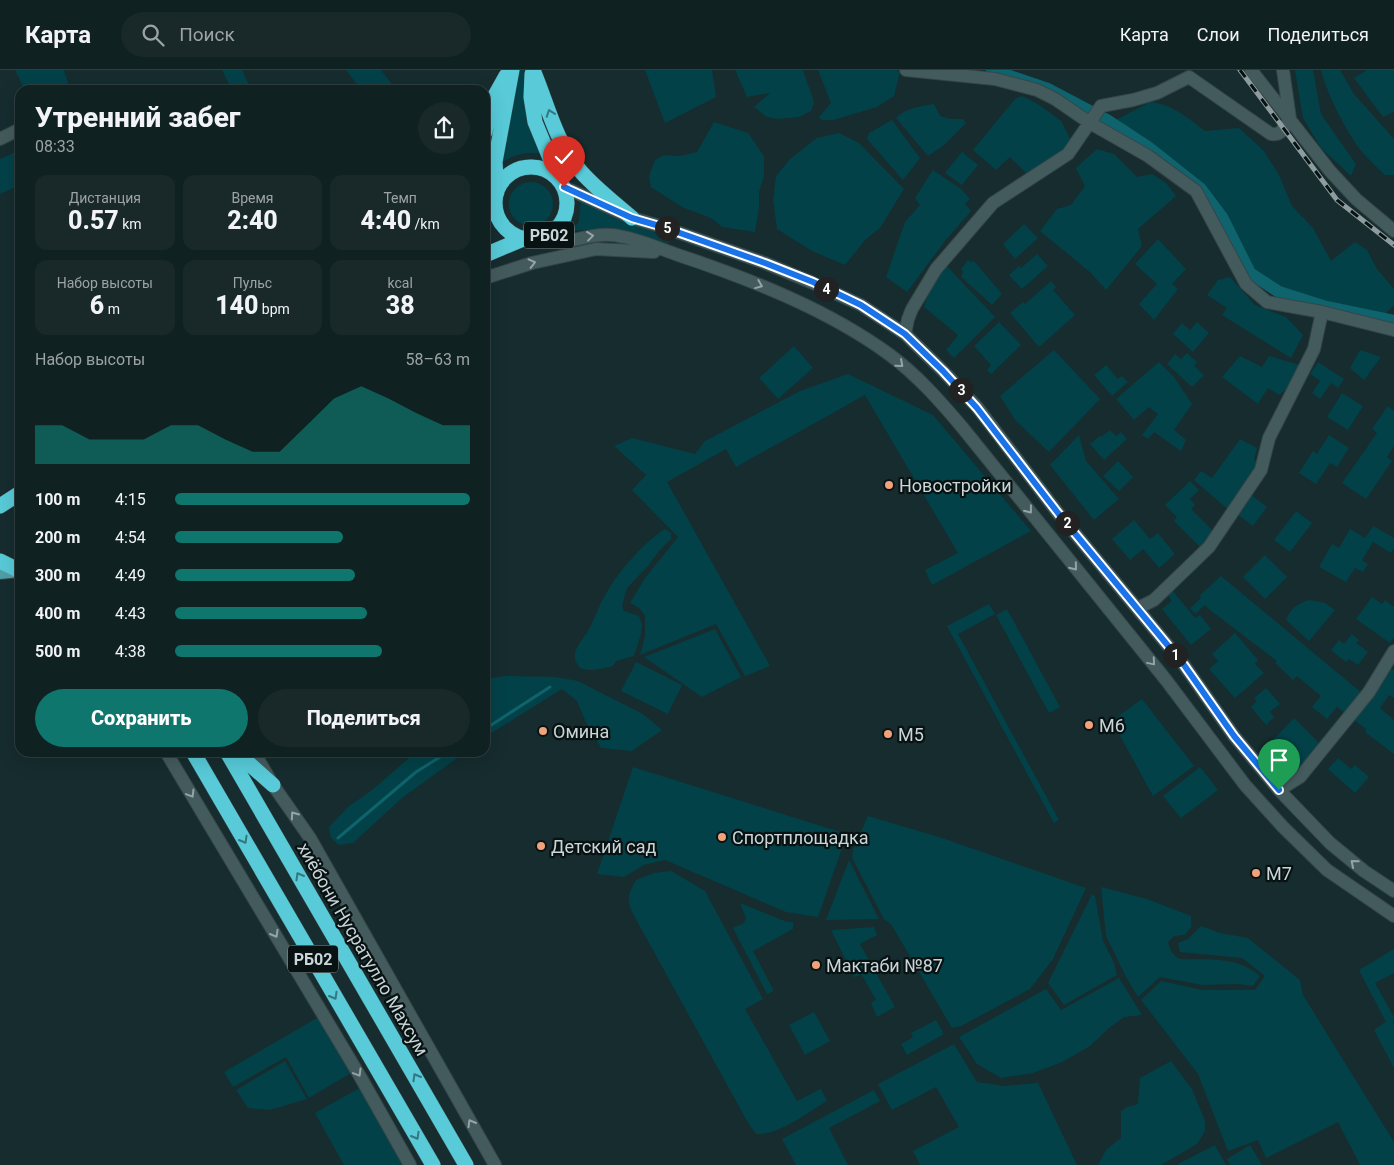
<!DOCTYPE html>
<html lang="ru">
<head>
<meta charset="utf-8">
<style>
	body { margin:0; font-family:Roboto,sans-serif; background:#19292a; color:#f1f3f6; height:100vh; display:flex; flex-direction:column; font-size:19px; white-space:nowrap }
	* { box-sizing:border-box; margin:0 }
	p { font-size:16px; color:#9ca3a5 }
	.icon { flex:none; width:28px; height:28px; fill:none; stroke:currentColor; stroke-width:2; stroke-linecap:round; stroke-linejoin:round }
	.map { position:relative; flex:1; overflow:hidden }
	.drawer { position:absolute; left:15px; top:15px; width:475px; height:672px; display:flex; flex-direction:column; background:#102122; border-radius:15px; box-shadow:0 5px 20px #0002,0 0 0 1px #303e40 }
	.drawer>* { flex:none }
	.pin { position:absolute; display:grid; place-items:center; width:42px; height:42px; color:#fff; margin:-51px -21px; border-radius:50% 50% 50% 0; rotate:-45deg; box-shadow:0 0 5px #0007 }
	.pin .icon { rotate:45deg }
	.km { position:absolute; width:25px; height:25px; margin:-12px; border-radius:50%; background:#222; color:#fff; font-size:14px; line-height:25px; text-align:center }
	.round { display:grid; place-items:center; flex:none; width:52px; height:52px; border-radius:26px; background:#19292a }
	.overview { display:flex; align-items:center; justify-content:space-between; height:85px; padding:0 20px }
	h1 { font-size:28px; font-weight:800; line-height:38px }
	.figures { display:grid; grid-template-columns:repeat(3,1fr); gap:8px; height:85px; padding:5px 20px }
	.figures div { display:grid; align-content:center; border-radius:12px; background:#19292a; text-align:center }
	.figures b { font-size:25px; font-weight:800 }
	.figures small { font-size:14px; font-weight:400 }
	.figures p { font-size:14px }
	.chart { height:140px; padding:10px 20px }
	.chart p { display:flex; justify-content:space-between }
	.chart svg { width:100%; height:90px; margin-top:5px; fill:#0f766e; opacity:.7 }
	.cta { display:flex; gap:10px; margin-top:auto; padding:10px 20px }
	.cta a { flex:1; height:58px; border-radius:30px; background:#0f766e; color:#fff; font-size:20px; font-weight:800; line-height:58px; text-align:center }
	.cta a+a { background:#19292a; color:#f1f3f6 }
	ul { padding:0 20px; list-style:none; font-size:16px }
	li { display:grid; grid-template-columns:80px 60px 1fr; align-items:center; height:38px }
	li i { height:12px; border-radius:6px; background:#0f766e }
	header { display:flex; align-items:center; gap:30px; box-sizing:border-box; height:70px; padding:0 25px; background:#102122; border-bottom:1px solid #303e40 }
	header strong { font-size:24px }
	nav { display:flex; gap:28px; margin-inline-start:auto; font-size:18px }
	.search { width:350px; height:45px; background:#19292a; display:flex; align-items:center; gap:12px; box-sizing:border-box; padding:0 18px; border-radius:28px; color:#9ca3a5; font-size:19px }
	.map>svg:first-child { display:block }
	.green { fill:#034148 }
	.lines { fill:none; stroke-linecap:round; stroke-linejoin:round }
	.stream { stroke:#0e636c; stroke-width:3 }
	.canal { stroke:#0e636c; stroke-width:12 }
	.minor-casing { stroke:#354648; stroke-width:14 }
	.major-casing { stroke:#354648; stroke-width:14 }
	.highway-casing { stroke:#354648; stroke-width:16 }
	.minor { stroke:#445b5e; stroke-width:12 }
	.major { stroke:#509ea7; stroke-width:12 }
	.highway { stroke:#58cad8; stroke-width:15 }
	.rail-casing { stroke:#8d9c9e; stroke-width:5 }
	.rail { stroke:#091213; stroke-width:3; stroke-dasharray:9; stroke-linecap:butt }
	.oneway { stroke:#34777f }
	.oneway2 { stroke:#94a4a7 }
	.route-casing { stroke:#fff; stroke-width:10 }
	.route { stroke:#1a73e8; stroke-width:6 }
	.poi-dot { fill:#f0a27a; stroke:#091213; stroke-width:2 }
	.labels { text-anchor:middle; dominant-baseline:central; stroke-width:4.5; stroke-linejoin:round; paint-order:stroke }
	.shield { fill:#091213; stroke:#8f9a9c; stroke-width:1 }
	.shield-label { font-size:16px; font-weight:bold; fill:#c9d5d7 }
	.poi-label { font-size:18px; fill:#c9d5d7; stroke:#091213; text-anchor:start }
	.street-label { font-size:18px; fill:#c9d5d7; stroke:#091213 }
</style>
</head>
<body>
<header>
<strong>Карта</strong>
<div class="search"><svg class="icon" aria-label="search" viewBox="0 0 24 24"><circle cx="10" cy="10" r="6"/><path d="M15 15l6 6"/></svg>Поиск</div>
<nav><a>Карта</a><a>Слои</a><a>Поделиться</a></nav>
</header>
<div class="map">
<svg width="1394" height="1095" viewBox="0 0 1394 1095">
	<rect width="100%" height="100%" fill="#162c2e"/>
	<!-- green -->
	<path class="green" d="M15,0H64L70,20H25Z
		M222,0H242L250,17L243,20H232Z
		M346,0H381L395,18L392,20H361Z
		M520,0H524C521,32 526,54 540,83C524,82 513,85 499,94Z
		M645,0H712L716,27L665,53Z
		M735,0H803L814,32L811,41L799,47L778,49L767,47L754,37L770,23L747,27Z
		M818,0H896L900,2L894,26L877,37L833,50H822L819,47L831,33Z
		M1295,0H1313L1321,44L1356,94L1351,106L1321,78L1303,48Z
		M1321,0H1340L1354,24L1394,69V105H1385C1378,98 1370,91 1363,83C1347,64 1327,24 1321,0Z
		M1367,0H1394V42L1383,47L1354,8Z
		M1022,26L1038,34L1061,51L1072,72L1054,87L1026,103L1010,87L996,100L973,80L1015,29Z
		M1150,32C1172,34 1188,48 1205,61L1239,58L1264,81L1279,105L1292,136L1313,158L1331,191L1355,172L1367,180L1377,199L1394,219V235L1385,244L1327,233L1282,221L1253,200L1223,144L1202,116L1151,74L1114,51Z
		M934,34L940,46L950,49H963L966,53L944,75L928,86L896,48C905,38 921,36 934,34Z
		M892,50L920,88L903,110L867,69L869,63Z
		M714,52L748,63L764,86V106L759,122V137L755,162L722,157L711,148L682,137L651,117L649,106L655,90L664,85L680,86L697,82Z
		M839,63L859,73L904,119L880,158L866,169L845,195L812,181L777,159L773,130L776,106L790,89L817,68Z
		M1097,79L1114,84L1137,107L1152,104L1166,113L1176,126L1138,159L1142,176L1106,220L1091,203L1040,161L1057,139L1071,135L1085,116L1076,98Z
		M18,81L20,87V115L0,124V89Z
		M962,82L978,95L962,115L945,103Z
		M933,100L961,119L970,129L965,134L971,141L945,171L907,222L886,207L905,152L920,135L915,128Z
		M509 134a22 22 0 1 1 44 0a22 22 0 1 1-44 0Z
		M581,129L618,149L671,169L668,173C634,163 607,157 572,161L579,151Z
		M1024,154L1038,168L1015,189L1003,174Z
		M1158,169L1186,199L1172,214L1178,219L1154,250L1139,234L1157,214L1135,194Z
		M1037,184L1048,196L1022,219L1009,205L1019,196L1021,198Z
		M968,190L971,192L974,191L1002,224L992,235L961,207L963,202L961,199Z
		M945,194L995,247L954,288L946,280L958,265L924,237L932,212Z
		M1230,207L1255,235L1286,247L1303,265L1291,288L1222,245L1227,238L1207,225L1218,210Z
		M1051,211L1056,217L1053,220L1075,245L1039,277L1010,243L1023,232L1025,234Z
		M999,252L1021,275L991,304L987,300L991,295L974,276Z
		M1197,252L1209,263L1193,282L1173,264L1182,253L1190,260Z
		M794,276L813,298L778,329L759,308Z
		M1054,280L1100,329L1049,382L1016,351L1000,326Z
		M1360,280L1381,287L1364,310L1350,298Z
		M1187,283L1197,292L1194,296L1204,305L1192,317L1167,294L1175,284L1181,289Z
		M1240,286L1262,297L1269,286L1300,295L1294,313L1279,325L1268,318L1258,334L1222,307Z
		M1159,292L1174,307L1192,334L1174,360L1186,370L1181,381L1154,362L1148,369L1142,365L1158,344L1149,337L1134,350L1116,329Z
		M1318,292L1344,309L1338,318L1331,313L1320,329L1312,323L1320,311L1310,304Z
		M1106,295L1118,309L1122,306L1128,312L1112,326L1094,305Z
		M848,304L933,345L1031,461L932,515L925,500L958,483L865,325L736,397L726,379L667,412L770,596L745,606L716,554L640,585L645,566V546L639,538L630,533L645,508L678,467L632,420L646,405L614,376L632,368L695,384L705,371L800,321Z
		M1342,323L1363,336L1348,360L1327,347Z
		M1388,336L1394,341V376L1387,387L1392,391L1366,429L1342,413L1377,363L1372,359Z
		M1110,360L1116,366L1121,362L1127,369L1104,390L1090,374L1100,366L1101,367Z
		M1079,365L1086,391L1119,429L1094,450L1050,395Z
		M1329,365L1349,378L1337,397L1330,393L1316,414L1299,403L1313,381L1317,384Z
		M1240,369L1257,378L1254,389L1259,393L1231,442L1194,410L1201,401L1212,408Z
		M1118,391L1133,407L1119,421L1103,406Z
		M1190,411L1199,420L1190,429L1195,435L1191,439L1215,463L1201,478L1174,451L1177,447L1165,435Z
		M1255,414L1258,416L1251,425L1267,437L1253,456L1234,442Z
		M1296,441L1312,453L1290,482L1274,470Z
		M1134,450L1150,469L1158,463L1175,484L1159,498L1143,479L1130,490L1112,469Z
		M1373,456L1394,468V478L1391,483L1373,472L1362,490L1368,494L1363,502L1355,498L1346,512L1319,497L1332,474L1339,478L1350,459L1365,468Z
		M665,459L671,463V469L659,481L648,496L627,518L622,536L624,541L639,546L642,555L641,564L634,586L616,591L613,596C601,599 591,602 580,598C566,582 584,571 590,557C596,545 600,533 607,522C619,501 644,472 665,459Z
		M1265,485L1287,507L1265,529L1243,507Z
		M1221,506L1369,629L1391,598L1394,600V628L1389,625L1380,638L1394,650V684L1365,662L1366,659L1337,637L1327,649L1312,637L1321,626L1297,606L1293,610L1275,593L1277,591L1210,540L1205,535L1195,544L1190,538L1201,528L1199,526Z
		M1172,520L1195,548L1200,545L1211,559L1191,575L1162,539L1172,531L1167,524Z
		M1372,527L1382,534L1385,530L1394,537V567L1390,573L1356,549Z
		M1309,530L1325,533L1335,540L1309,571L1286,550C1291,538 1297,534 1309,530Z
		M989,534L995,544L958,564L1059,750L1054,753L947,556Z
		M1007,539L1060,637L1049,643L996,545Z
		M715,559L741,607L702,627L644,587Z
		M1235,563L1258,590L1255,594L1264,603L1235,628L1209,599L1218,591L1212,584Z
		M1352,564L1359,570L1356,573L1368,582L1358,595L1349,589L1346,592L1331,580L1339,570L1344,574Z
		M636,592L682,615L668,644L621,621Z
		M505,606L556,607L578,611L643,644L662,660L632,681L601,678L588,657L577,631L562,619L485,667V609Z
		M1266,618L1280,634L1270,642L1274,647L1266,655L1251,637L1257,631L1254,628Z
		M1142,629L1194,696L1153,726L1112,651Z
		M1294,648L1322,676L1296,704L1285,693L1292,686L1274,669Z
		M415,683H464L402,728L353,773L339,775L331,768L329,757L348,737L372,720Z
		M1338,688L1351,699L1355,695L1369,707L1355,723L1328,699Z
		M633,697L847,764L818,847L786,842L665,790L644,795L624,807L597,804Z
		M1200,697L1218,720L1181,748L1163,726Z
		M868,746L942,768L1086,818L1053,889L1030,919L961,956L952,958L891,854L884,849L852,788L853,780Z
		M849,790L879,849L826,850Z
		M671,801L705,821L763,929L745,939L797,1031L821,1019L827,1031C808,1042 778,1066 756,1064L747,1051L632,842C626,827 629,824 636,810L654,803Z
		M1101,817L1147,829L1191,846V857L1185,865L1174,866L1168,872C1170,880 1172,885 1180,889C1210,890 1237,886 1260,906L1253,916L1238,914L1202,915L1160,907L1138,927L1126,907L1106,866Z
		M1092,824L1095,826L1103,871L1114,893L1117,905L1064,935L1048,913Z
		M740,833L787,852H793V859L753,881L774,921L767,924L733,858L744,853L746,848Z
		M1201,856L1220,863L1248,868L1300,910L1303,925L1394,1072V1095H1360L1338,1052L1266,1088L1258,1070L1228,1081L1198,1004L1141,930L1161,911L1203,920H1255L1265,906L1242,888L1180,882L1178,873L1188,869Z
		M874,857L877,865L860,874L895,937L877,947L871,933L876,930L862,905L854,907L831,860Z
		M1394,879V903L1375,913L1394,947L1393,952L1394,955V998L1374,960L1386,952L1359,900Z
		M1119,908L1142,945L1124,947L1109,958L1090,976L1062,992L1033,1003L1001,1008L977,994L959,967L1046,919L1061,940Z
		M814,942L830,971L805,985L789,955Z
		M324,944L356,1000L309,1028L286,987L233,1017L224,1002Z
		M936,950L944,964L907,985L901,974L913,967L911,963Z
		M954,974L977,1012L1005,1016L1038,1013L1077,1095H920L913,1081L959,1057L936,1017L892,1040L878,1014Z
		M285,991L307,1029L270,1040L248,1038L236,1020Z
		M1171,991L1192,1019L1205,1051V1061L1197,1074L1161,1095H1098L1106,1080L1121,1068V1041L1127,1037L1138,1034L1140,1008Z
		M365,1015L410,1095H344L315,1043Z
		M874,1020L880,1031L829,1058L848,1095H796L782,1069Z
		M1215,1075L1226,1095H1178V1094Z
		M1250,1075L1262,1095H1230L1227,1089Z"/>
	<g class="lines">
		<!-- stream -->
		<path class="stream" d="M485,659L550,617
			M338,768L416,702L448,682"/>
		<!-- canal -->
		<path class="canal" d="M992,0L1048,19L1107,50L1148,77L1201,119L1222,147L1250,203L1279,222L1323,236L1394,251"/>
		<!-- minor casing -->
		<g class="minor-casing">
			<path id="minor" d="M906,0L995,9L1037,20L1055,29L1090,53L1148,86L1196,121L1246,214L1267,232L1322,242L1394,260
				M1251,0L1330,101L1356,129L1394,161
				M0,69L20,59
				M564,117L632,148L663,157L765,193L813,213L861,235L905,264L943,301L977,337L1058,443L1184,595L1234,666L1279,720L1330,773L1364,801L1394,821
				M543,168C548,170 555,173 561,172C584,169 599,161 624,167C643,171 661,179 678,185C750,209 829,240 890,285C917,305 940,331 962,357L1166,610L1245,715L1283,757L1327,800L1394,846
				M485,208L532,193L596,179L654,182
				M905,264L908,249L912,239L936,199L993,133L1068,84L1101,36L1133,30L1157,23L1189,7L1271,64C1281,66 1285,57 1290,49L1283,0
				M1138,538L1154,530L1209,477L1261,400L1269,368L1314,279L1322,242
				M166,682L361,1008L410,1095
				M254,682L273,715L310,768L495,1095
				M1279,720L1300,707L1369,622L1394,581"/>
		</g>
		<!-- major casing -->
		<g class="major-casing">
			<path id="major" d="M0,503L20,501"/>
		</g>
		<!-- highway casing -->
		<g class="highway-casing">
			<path id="highway" d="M533,0C547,33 555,70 578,98C590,114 616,134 632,148
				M532,4L531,27L535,52L558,108
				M485,62L492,31L506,6
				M495 133a36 36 0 1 1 72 0a36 36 0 1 1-72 0Z
				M497,122L495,92L512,0
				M485,185L523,169
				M0,436L20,423
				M0,491L20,501
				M193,682L433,1095
				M227,682L466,1095
				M236,682L273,715"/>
		</g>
		<!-- minor -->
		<use href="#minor" class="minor"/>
		<!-- major -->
		<use href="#major" class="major"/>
		<!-- highway -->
		<use href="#highway" class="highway"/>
		<!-- rail casing -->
		<g class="rail-casing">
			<path id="rail" d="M1240,0L1337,130L1394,175"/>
		</g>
		<!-- rail -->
		<use href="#rail" class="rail"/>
	</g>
	<!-- one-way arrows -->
	<defs><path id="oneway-chevron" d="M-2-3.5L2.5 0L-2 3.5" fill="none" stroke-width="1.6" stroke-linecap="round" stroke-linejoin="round" transform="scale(1.25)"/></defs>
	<g class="oneway">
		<use href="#oneway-chevron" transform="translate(550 43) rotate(-110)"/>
		<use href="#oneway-chevron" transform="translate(244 770) rotate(60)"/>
		<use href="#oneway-chevron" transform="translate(299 806) rotate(-120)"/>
		<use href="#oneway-chevron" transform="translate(334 926) rotate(60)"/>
		<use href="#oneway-chevron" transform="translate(416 1007) rotate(-120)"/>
		<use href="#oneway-chevron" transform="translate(416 1066) rotate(60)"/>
	</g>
	<g class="oneway2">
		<use href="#oneway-chevron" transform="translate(590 166) rotate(-7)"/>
		<use href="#oneway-chevron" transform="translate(532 193) rotate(-14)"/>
		<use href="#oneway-chevron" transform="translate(759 215) rotate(22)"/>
		<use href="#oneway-chevron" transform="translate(900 294) rotate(41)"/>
		<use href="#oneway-chevron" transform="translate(1029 440) rotate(52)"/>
		<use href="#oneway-chevron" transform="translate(1074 497) rotate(51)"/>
		<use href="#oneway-chevron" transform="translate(1152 592) rotate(50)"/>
		<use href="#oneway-chevron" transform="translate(191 724) rotate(59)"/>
		<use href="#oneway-chevron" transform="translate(294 745) rotate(-125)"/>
		<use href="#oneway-chevron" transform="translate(1354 793) rotate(-140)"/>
		<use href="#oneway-chevron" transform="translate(275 864) rotate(60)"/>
		<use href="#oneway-chevron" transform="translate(358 1003) rotate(59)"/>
		<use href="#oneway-chevron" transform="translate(471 1053) rotate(-120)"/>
	</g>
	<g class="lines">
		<!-- route casing -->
		<g class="route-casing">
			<path id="route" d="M564,117L632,148L663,157L765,193L813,212L861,235L905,264L943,301L977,338L1058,443L1184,595L1234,666L1279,720"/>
		</g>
		<!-- route -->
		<use href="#route" class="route"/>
	</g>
	<!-- markers -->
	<g class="poi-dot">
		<circle cx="889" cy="415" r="5"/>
		<circle cx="1089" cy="655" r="5"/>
		<circle cx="543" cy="661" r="5"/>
		<circle cx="888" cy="664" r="5"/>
		<circle cx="722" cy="767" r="5"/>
		<circle cx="541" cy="776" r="5"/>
		<circle cx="1256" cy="803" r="5"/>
		<circle cx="816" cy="895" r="5"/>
	</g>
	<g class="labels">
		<!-- shield labels -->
		<g class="shield">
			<rect x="524" y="151.5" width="50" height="27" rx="4"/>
			<rect x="288" y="875.5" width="50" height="27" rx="4"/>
		</g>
		<g class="shield-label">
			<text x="549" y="165">РБ02</text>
			<text x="313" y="889">РБ02</text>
		</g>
		<!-- poi labels -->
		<g class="poi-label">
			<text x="899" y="415">Новостройки</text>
			<text x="1099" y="655">М6</text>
			<text x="553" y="661">Омина</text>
			<text x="898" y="664">М5</text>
			<text x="732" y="767">Спортплощадка</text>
			<text x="551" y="776">Детский сад</text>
			<text x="1266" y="803">М7</text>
			<text x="826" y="895">Мактаби №87</text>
		</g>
		<!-- street labels -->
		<g class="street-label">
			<text transform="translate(363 879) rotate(60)">хиёбони Нусратулло Махсум</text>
		</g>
	</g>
</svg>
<div class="pin" style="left:1279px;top:720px;background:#1e9e55"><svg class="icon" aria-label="arrive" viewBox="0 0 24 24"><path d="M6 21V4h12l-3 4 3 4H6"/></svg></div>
<div class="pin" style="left:564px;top:117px;background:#d93025"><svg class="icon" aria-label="check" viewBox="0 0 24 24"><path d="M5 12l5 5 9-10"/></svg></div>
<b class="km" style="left:1175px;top:585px">1</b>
<b class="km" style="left:1067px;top:453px">2</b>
<b class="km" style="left:961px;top:320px">3</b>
<b class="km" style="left:826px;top:219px">4</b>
<b class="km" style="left:667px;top:158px">5</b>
<section class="drawer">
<div class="overview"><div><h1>Утренний забег</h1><p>08:33</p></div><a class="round"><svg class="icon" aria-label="share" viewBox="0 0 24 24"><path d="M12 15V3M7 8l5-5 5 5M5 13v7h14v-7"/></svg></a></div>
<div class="figures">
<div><p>Дистанция</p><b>0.57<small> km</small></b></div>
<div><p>Время</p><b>2:40</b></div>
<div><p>Темп</p><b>4:40<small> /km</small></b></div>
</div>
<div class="figures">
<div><p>Набор высоты</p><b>6<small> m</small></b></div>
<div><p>Пульс</p><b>140<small> bpm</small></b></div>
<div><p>kcal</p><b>38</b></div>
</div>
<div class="chart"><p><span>Набор высоты</span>58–63 m</p>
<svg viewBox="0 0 160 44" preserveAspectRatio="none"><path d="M0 44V25L10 25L20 32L30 32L40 32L50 25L60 25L70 32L80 38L90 38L100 25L110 12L120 6L130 12L140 19L150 25L160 25V44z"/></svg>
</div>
<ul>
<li><b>100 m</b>4:15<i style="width:100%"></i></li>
<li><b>200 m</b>4:54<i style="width:57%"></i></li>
<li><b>300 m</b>4:49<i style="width:61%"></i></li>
<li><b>400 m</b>4:43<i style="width:65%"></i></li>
<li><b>500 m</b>4:38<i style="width:70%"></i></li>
</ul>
<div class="cta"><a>Сохранить</a><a>Поделиться</a></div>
</section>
</div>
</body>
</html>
